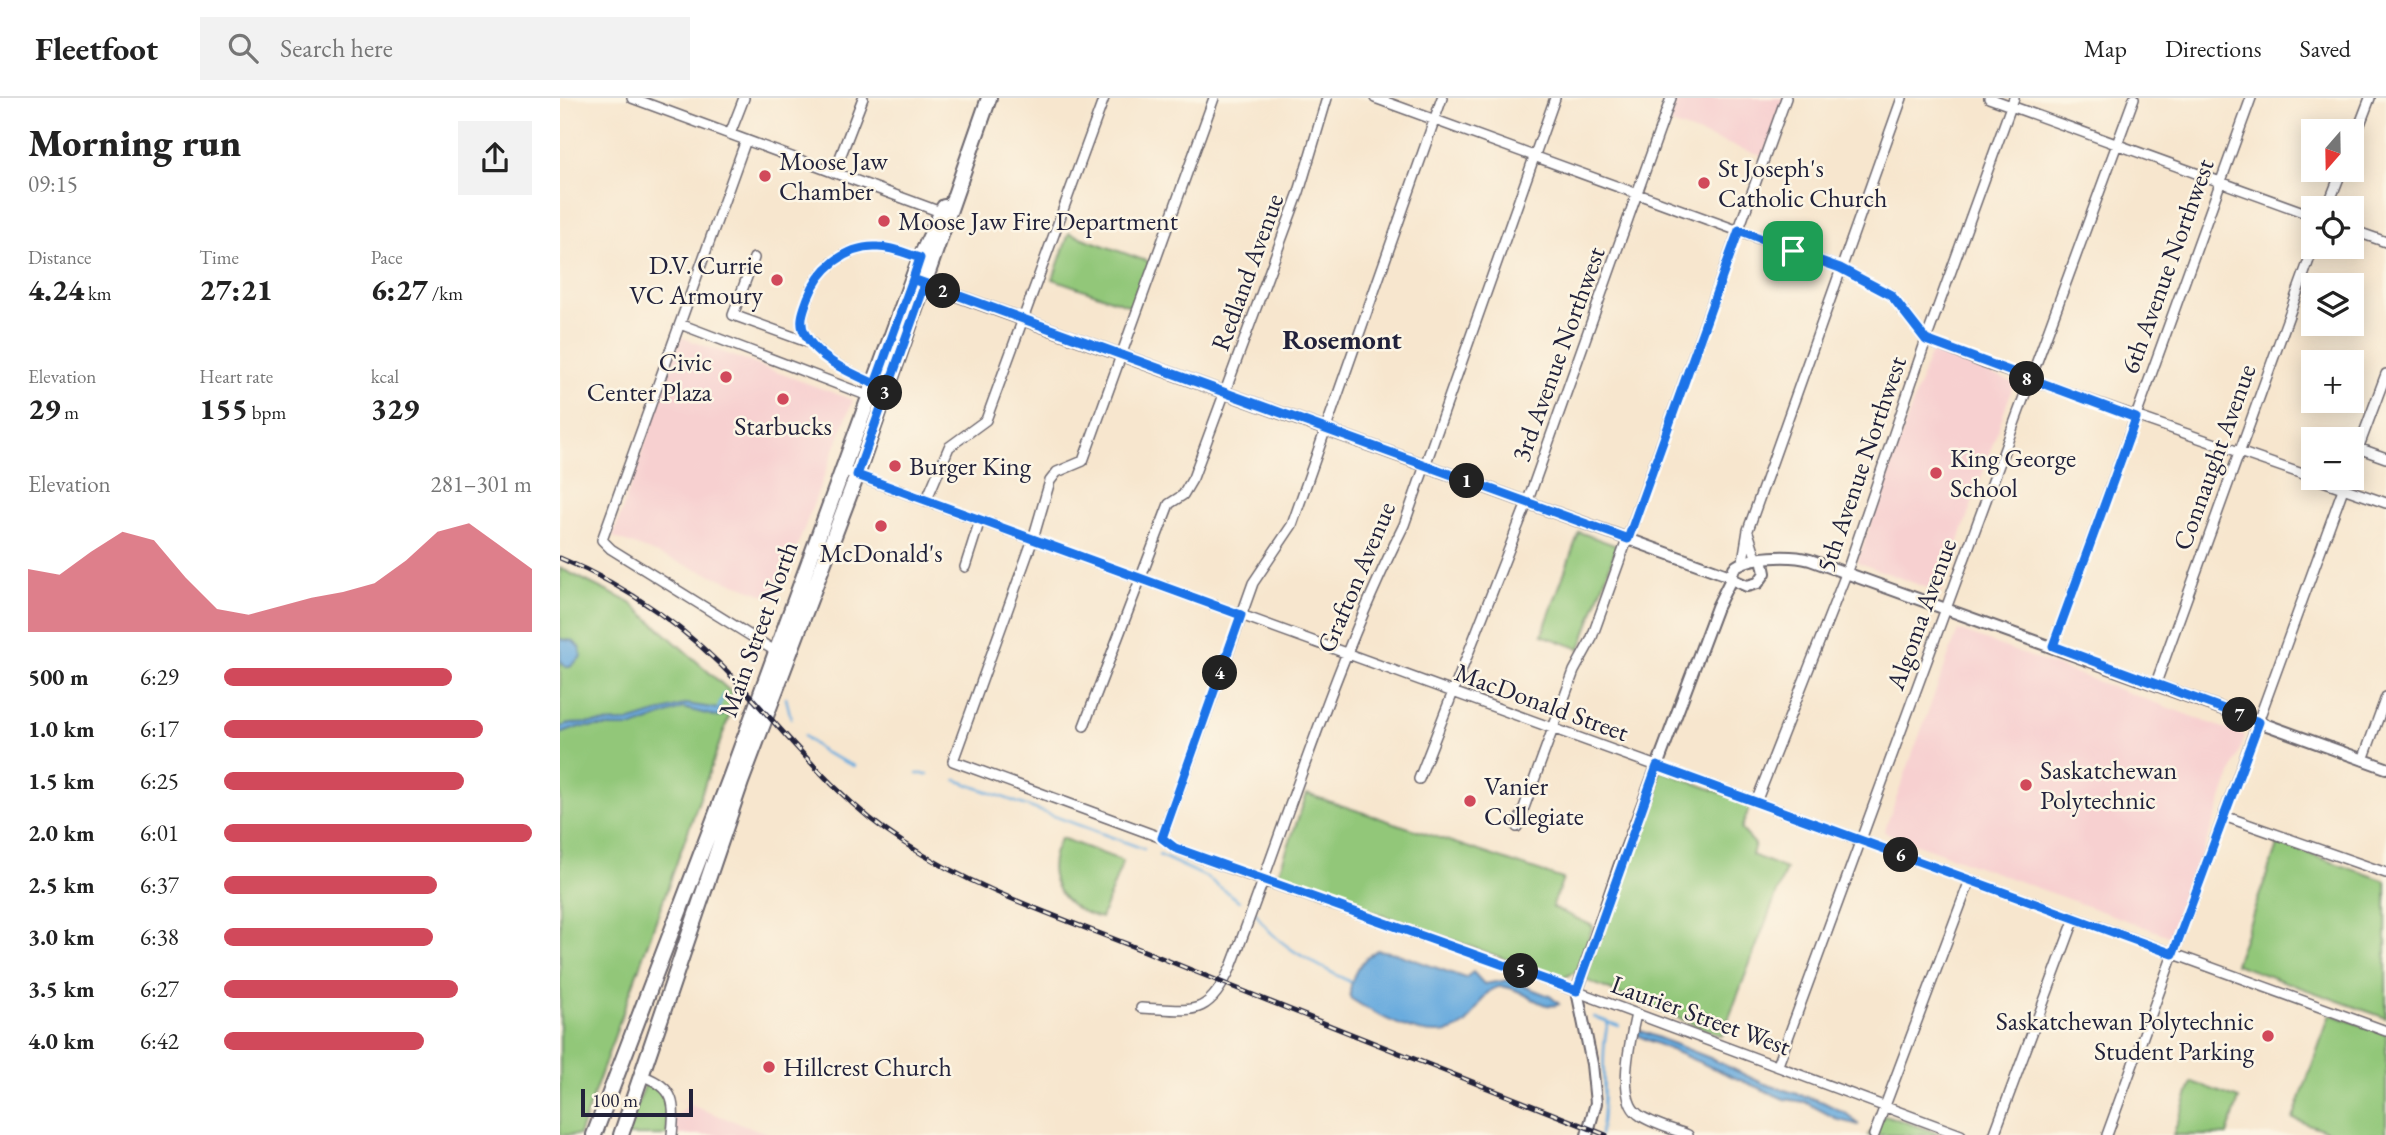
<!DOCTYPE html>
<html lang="en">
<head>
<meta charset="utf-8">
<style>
	body { margin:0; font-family:"EB Garamond",serif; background:#f2f2f2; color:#222; height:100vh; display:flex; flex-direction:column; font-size:26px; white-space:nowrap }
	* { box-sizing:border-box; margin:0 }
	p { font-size:23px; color:#767676 }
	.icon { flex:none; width:38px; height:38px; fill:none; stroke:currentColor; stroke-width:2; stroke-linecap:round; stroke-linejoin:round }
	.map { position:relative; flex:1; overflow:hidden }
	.sheet { display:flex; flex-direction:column; background:#fff; width:560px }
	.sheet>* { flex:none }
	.needle { width:46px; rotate:200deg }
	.buttons { position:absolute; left:1741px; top:21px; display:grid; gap:14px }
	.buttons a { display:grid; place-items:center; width:63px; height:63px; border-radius:0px; background:#fff; box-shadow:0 4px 18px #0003; font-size:35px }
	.scale { position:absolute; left:21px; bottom:18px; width:112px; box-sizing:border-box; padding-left:7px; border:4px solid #22223b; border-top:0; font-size:19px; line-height:24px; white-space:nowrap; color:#22223b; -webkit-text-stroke:5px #fcf5e5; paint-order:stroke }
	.pin { position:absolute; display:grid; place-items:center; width:60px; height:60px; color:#fff; margin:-30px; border-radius:14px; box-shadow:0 4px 10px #0006 }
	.km { position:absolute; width:35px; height:35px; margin:-18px; border-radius:50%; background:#222; color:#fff; font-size:19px; line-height:35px; text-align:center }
	.round { display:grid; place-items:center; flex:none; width:74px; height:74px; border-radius:0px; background:#f2f2f2 }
	.overview { display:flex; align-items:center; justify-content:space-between; height:119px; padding:0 28px }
	h1 { font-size:38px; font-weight:800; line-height:52px }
	.figures { display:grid; grid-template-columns:repeat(3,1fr); gap:10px; height:119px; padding:7px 28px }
	.figures div { display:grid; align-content:center }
	.figures b { font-size:30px; font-weight:800 }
	.figures small { font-size:19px; font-weight:400 }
	.figures p { font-size:19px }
	.chart { height:196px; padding:14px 28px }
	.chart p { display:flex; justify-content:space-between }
	.chart svg { width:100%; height:126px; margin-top:7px; fill:#d1495b; opacity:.7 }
	ul { padding:0 28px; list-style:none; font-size:23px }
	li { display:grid; grid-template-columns:112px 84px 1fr; align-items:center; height:52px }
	li i { height:18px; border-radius:9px; background:#d1495b }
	header { display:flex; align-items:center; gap:42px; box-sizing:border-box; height:98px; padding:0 35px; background:#fff; border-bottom:2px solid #e0e0e0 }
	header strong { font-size:33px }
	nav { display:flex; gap:38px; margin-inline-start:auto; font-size:24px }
	.search { width:490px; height:63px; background:#f2f2f2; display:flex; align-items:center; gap:18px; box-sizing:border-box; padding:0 24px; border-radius:0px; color:#767676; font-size:26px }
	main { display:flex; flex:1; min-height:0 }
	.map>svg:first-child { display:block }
	.built { fill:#f7d0d0 }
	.green { fill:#92c779; stroke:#5a745a; stroke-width:2 }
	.water { fill:#6aacde; stroke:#46678c; stroke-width:2 }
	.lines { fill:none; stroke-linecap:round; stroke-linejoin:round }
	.stream { stroke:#6aacde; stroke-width:2.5 }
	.minor-casing { stroke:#6d676e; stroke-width:12 }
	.tertiary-casing { stroke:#6d676e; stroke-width:14 }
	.primary-casing { stroke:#6d676e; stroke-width:18 }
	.minor { stroke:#fff; stroke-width:9 }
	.tertiary { stroke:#fff; stroke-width:10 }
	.primary { stroke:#fff; stroke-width:14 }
	.rail-casing { stroke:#22223b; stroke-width:5 }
	.rail { stroke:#fcf5e5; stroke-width:2.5; stroke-dasharray:8; stroke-linecap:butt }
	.route-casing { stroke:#fff; stroke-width:14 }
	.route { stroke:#1a73e8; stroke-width:9 }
	.poi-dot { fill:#d1495b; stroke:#fcf5e5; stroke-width:2.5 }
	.labels { text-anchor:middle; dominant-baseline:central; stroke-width:5; stroke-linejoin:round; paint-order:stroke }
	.poi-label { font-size:26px; fill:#22223b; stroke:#fcf5e5; text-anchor:start }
	.street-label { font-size:26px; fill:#22223b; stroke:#fcf5e5 }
	.neighbourhood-label { font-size:28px; font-weight:bold; fill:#22223b; stroke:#fcf5e5 }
</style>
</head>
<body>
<header>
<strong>Fleetfoot</strong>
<div class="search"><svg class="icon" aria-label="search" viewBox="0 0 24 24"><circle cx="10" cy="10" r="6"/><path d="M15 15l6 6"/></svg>Search here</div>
<nav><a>Map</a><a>Directions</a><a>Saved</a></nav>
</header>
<main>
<section class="sheet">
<div class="overview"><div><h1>Morning run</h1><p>09:15</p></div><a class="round"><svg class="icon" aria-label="share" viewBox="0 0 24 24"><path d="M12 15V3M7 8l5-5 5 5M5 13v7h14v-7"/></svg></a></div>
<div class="figures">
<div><p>Distance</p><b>4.24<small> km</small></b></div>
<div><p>Time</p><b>27:21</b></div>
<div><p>Pace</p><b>6:27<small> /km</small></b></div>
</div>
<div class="figures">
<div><p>Elevation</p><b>29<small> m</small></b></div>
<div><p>Heart rate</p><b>155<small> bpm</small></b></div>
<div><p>kcal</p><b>329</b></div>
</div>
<div class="chart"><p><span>Elevation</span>281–301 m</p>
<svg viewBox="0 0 160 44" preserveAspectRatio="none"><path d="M0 44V22L10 24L20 16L30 9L40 12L50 25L60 36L70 38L80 35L90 32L100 30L110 27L120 19L130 9L140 6L150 14L160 22V44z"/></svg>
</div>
<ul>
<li><b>500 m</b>6:29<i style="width:74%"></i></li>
<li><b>1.0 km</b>6:17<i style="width:84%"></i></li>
<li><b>1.5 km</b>6:25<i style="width:78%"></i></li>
<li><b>2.0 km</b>6:01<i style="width:100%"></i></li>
<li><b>2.5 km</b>6:37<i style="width:69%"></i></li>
<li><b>3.0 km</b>6:38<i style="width:68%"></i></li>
<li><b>3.5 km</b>6:27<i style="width:76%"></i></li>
<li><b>4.0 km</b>6:42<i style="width:65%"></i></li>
</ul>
</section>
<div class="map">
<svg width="1826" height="1037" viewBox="0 0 1826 1037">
	<rect width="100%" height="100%" fill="#fcf5e5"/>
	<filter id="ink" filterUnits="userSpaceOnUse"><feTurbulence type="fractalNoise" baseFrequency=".0143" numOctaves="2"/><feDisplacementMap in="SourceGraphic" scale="14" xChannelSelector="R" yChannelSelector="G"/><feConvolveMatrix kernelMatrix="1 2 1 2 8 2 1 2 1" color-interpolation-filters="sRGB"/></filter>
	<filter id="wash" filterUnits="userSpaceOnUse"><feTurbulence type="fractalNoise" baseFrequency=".00686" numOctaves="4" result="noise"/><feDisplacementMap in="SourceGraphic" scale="28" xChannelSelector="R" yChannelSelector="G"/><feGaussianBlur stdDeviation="1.57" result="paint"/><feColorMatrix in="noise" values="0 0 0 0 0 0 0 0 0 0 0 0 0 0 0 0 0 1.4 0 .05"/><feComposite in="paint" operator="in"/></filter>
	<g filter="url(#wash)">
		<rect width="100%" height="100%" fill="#f7e6ce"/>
		<!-- built -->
		<path class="built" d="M1111,0H1225L1205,59L1103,23Z
			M121,239L293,302L217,502L53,439Z
			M1371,253L1454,285L1381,495L1297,464Z
			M1398,532L1685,638L1612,839L1324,734Z
			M111,997L135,1009L212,1037H112L114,1020L128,1007Z"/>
		<!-- green -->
		<path class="green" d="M509,135L592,165L576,210L493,181Z
			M1019,434L1057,448L1020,551L982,537Z
			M0,470L71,505L171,594L170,616L19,1037H0Z
			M1100,672L1191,706L1181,731L1195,746L1192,757L1226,771L1162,938L1023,881Z
			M747,696L1003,781L992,809L1033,828L1016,874L1001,881L717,779Z
			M501,740L563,763L541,820C501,810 479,779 501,740Z
			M1718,745L1826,783V920L1675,866Z
			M1770,916L1826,936V1037H1779L1733,1021Z
			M1632,984L1679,1001L1667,1037H1613Z
			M85,987H94L108,1002L107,1037H65Z
			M1325,1017L1383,1037H1308Z"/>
		<!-- water -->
		<path class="water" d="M0,541L13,543L20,550L21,559L10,569H6L0,562Z
			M126,606L158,611L166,616L158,619L123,610L73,629H19L0,636V630L7,626L68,624Z
			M817,852L835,855L905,880L913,874L924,886L948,882L990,898L999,906C983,914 962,890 945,889C922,886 919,916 904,927C872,950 819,919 790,900C789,880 799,863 817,852Z
			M1076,931L1150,960L1202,985L1263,1004L1287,1016L1299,1027L1279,1022L1245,1004L1224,1001L1074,936Z"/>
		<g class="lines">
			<!-- stream -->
			<path class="stream" d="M226,600L231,620
				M158,611L164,596
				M244,638L263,654L294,668
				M357,676H368
				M396,682L584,751
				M599,757L646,779L679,803
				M696,815C714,848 758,867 790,884
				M1034,919L1059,928
				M1040,1037C1048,999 1039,961 1048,924"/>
		</g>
	</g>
	<g filter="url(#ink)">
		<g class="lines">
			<!-- minor casing -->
			<g class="minor-casing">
				<path id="minor" d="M72,0L386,116
					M654,0L523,363L497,374L490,383L473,441L393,663L602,740L615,750L702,782L943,866L1401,1037
					M815,0L1280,170L1331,197L1366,242L1423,265L1826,405
					M1429,0L1754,118
					M170,36L184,0
					M186,42L42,442L51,451L215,553
					M1792,47L1810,0
					M274,75L303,0
					M1767,110L1782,72
					M1792,132L1826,144
					M194,160L173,217L253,246
					M120,226L311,299
					M315,286C291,275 258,261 245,236C238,224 244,212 248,200C258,172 286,147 318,149C332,149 347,156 360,160
					M1798,350L1826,360
					M1792,367L1826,276
					M282,372L1826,933
					M366,403L389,349L426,322L544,0
					M1188,434L1196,459
					M1183,463L1188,432L1342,0
					M405,469L420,422
					M1493,548L1691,0
					M1596,585L1754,148
					M524,628L609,406L623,397L633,380L739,94L767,0
					M1803,662L1826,599
					M859,681L967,405L1111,0
					M1196,704L1286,476L1366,242L1454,0
					M1664,718L1826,775
					M957,729L1014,573L1031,542L1226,0
					M602,740L693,485L732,427L882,0
					M581,910C633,912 647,921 671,869C728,721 773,569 844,427L995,0
					M1076,916C1071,939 1056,1000 1078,1016C1091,1026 1113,1031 1128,1037
					M1218,967L1574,0
					M83,978C116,990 115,1006 112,1037
					M1314,1037L1410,782
					M1434,1037L1515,820
					M1547,1037L1787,380"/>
			</g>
			<!-- tertiary casing -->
			<g class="tertiary-casing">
				<path id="tertiary" d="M357,183L1170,478
					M1202,460L1205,475L1198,485L1187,488L1171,481L1174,470C1188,457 1232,457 1250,462L1826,670
					M1027,1037L1036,1005L1032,966L1017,893L1059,769L1157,509L1171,481"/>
			</g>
			<!-- primary casing -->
			<g class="primary-casing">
				<path id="primary" d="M34,1037L170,680L360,160L384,109
					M61,1037L181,684L297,377L429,0"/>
			</g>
			<!-- minor -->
			<use href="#minor" class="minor"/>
			<!-- tertiary -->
			<use href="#tertiary" class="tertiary"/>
			<!-- primary -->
			<use href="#primary" class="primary"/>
			<!-- rail casing -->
			<g class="rail-casing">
				<path id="rail" d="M0,460C70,489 131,533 182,589C232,643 281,705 344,745C416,792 502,820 582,852C736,915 891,975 1046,1037"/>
			</g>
			<!-- rail -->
			<use href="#rail" class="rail"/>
		</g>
	</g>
	<g class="lines" filter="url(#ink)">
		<!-- route casing -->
		<g class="route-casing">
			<path id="route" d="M1233,153L1179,132L1068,441L353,181L315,286C291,275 258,262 245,236C238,224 244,211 248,200C258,172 286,147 318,149C333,149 347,156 360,160L353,181L365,186L297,377L681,517L602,740L615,750L1017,893L1097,668L1613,856L1699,624L1493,548L1576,320L1366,242L1331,197L1280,170L1233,153"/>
		</g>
		<!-- route -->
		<use href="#route" class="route"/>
	</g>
	<!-- markers -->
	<g class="poi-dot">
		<circle cx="205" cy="78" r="7"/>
		<circle cx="1144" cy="85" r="7"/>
		<circle cx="324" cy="123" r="7"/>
		<circle cx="217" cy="182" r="7"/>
		<circle cx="166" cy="279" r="7"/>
		<circle cx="223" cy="301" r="7"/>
		<circle cx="335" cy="368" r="7"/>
		<circle cx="1376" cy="375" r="7"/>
		<circle cx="321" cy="428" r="7"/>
		<circle cx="1466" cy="687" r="7"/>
		<circle cx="910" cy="703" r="7"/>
		<circle cx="1708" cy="938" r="7"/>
		<circle cx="209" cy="969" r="7"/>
	</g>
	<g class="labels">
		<!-- poi labels -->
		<g class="poi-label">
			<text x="219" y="63">Moose Jaw<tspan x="219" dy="30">Chamber</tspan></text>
			<text x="1158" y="70">St Joseph's<tspan x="1158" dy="30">Catholic Church</tspan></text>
			<text x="338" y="123">Moose Jaw Fire Department</text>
			<text x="203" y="167" text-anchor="end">D.V. Currie<tspan x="203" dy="30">VC Armoury</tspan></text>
			<text x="152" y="264" text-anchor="end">Civic<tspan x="152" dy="30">Center Plaza</tspan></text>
			<text x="223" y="328" text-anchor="middle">Starbucks</text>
			<text x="1390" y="360">King George<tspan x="1390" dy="30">School</tspan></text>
			<text x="349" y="368">Burger King</text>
			<text x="321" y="455" text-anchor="middle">McDonald's</text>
			<text x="1480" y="672">Saskatchewan<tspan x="1480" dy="30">Polytechnic</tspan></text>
			<text x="924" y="688">Vanier<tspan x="924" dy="30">Collegiate</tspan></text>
			<text x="1694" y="923" text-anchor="end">Saskatchewan Polytechnic<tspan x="1694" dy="30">Student Parking</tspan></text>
			<text x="223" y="969">Hillcrest Church</text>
		</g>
		<!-- street labels -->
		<g class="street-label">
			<text transform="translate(1607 168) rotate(-70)">6th Avenue Northwest</text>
			<text transform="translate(687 174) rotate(-70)">Redland Avenue</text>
			<text transform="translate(998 256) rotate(-70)">3rd Avenue Northwest</text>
			<text transform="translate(1654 359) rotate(-70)">Connaught Avenue</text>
			<text transform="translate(1301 366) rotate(-71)">5th Avenue Northwest</text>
			<text transform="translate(796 479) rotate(-67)">Grafton Avenue</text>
			<text transform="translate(1361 516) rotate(-70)">Algoma Avenue</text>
			<text transform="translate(198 531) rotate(-70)">Main Street North</text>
			<text transform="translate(982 604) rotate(20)">MacDonald Street</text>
			<text transform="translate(1141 917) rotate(20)">Laurier Street West</text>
		</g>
		<!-- neighbourhood labels -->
		<g class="neighbourhood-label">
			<text x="782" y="241">Rosemont</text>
		</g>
	</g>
</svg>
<div class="buttons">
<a><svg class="needle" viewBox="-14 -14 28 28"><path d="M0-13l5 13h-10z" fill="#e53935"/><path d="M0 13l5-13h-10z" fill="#767676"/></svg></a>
<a><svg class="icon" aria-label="locate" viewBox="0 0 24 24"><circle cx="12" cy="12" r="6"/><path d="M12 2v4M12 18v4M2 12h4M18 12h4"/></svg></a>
<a><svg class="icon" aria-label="layers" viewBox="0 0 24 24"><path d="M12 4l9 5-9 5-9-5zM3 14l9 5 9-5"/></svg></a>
<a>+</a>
<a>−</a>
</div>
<div class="scale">100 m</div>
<div class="pin" style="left:1233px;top:153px;background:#1e9e55"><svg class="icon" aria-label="arrive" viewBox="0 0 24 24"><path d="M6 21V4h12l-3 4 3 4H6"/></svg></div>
<b class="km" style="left:907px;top:383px">1</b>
<b class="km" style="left:383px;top:193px">2</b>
<b class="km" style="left:325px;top:295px">3</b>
<b class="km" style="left:660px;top:575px">4</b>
<b class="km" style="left:961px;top:873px">5</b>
<b class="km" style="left:1341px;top:757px">6</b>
<b class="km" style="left:1680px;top:617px">7</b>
<b class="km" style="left:1467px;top:281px">8</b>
</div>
</main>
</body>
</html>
